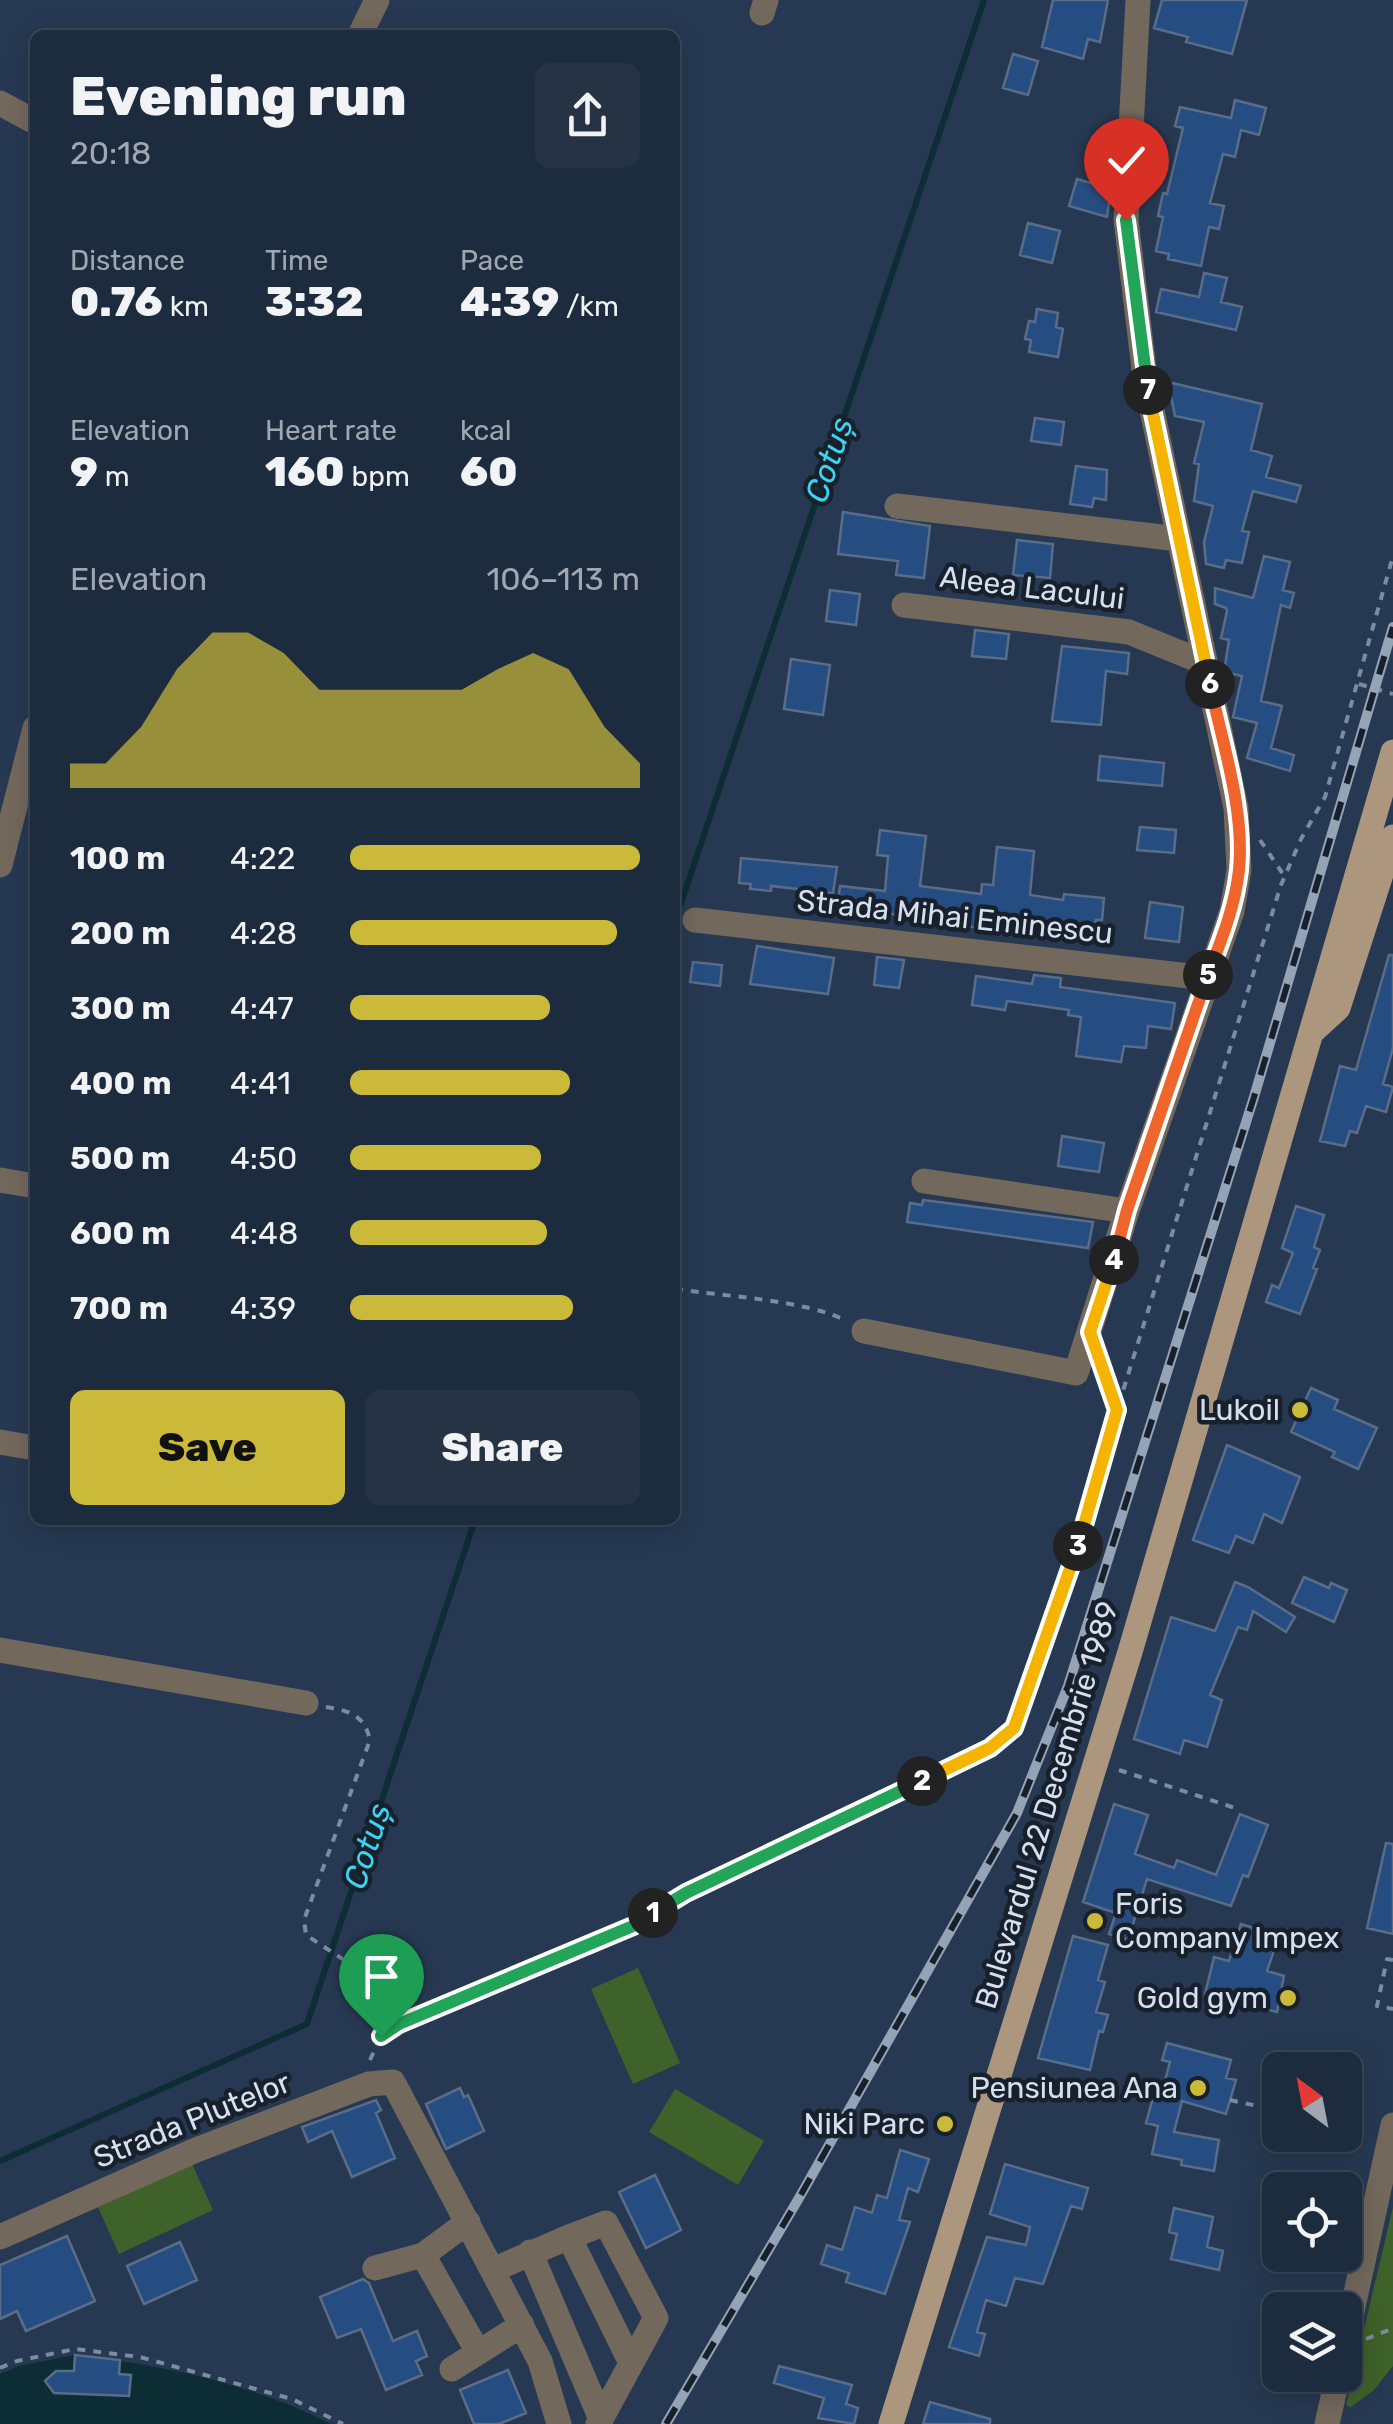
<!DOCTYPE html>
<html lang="en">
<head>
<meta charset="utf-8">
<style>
	body { margin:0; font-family:Rubik,sans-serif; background:#253345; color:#f1f3f6; height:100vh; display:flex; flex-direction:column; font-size:38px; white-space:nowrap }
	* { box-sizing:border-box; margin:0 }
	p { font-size:32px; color:#a0a7b0 }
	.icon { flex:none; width:55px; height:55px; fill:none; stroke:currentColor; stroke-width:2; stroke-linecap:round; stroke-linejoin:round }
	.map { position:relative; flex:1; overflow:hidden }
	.panel { position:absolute; left:30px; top:30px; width:650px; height:1495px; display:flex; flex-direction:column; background:#1d2b3e; border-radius:15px; box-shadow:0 5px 25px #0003,0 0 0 2px #3b4758 }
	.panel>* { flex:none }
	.needle { width:65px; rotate:328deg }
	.buttons { position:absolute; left:1262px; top:2052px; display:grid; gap:20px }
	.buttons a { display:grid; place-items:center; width:100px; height:100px; border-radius:15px; background:#1d2b3e; box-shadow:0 5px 25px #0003,0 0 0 2px #3b4758; font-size:50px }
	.pin { position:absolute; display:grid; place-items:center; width:85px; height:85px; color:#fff; margin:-102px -42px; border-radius:50% 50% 50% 0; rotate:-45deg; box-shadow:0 0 10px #0007 }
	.pin .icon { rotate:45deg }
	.km { position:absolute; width:50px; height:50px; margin:-25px; border-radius:50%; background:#222; color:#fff; font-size:28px; line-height:50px; text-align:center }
	.round { display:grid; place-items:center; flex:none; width:105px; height:105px; border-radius:15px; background:#253345 }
	.summary { display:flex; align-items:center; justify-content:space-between; height:170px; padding:0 40px }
	h1 { font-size:55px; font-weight:800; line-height:75px }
	.metrics { display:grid; grid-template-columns:repeat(3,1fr); gap:15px; height:170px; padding:10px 40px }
	.metrics div { display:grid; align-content:center }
	.metrics b { font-size:42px; font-weight:800 }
	.metrics small { font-size:28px; font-weight:400 }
	.metrics p { font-size:28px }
	.chart { height:280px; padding:20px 40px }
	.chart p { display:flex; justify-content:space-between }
	.chart svg { width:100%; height:180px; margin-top:10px; fill:#cbba39; opacity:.7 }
	.button { display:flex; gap:20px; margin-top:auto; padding:20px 40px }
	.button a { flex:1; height:115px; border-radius:15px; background:#cbba39; color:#111; font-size:40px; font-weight:800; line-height:115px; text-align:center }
	.button a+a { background:#253345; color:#f1f3f6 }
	ul { padding:0 40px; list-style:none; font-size:32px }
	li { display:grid; grid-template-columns:160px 120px 1fr; align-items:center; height:75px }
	li i { height:25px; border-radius:12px; background:#cbba39 }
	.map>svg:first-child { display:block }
	.green { fill:#3f612a }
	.water { fill:#0c2d34 }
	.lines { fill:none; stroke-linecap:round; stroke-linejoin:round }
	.stream { stroke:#0c2d34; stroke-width:6 }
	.building { fill:#264d82; stroke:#596c88; stroke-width:2.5 }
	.path { stroke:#7c8ba0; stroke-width:4; stroke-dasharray:8 8; stroke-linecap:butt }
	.minor { stroke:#73685c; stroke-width:25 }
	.major { stroke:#ac967e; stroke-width:25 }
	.rail-casing { stroke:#95a3b6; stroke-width:10 }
	.rail { stroke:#18202b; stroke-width:6; stroke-dasharray:19; stroke-linecap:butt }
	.split-1-casing { stroke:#fff; stroke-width:20 }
	.split-2-casing { stroke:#fff; stroke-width:20 }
	.split-3-casing { stroke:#fff; stroke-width:20 }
	.split-4-casing { stroke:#fff; stroke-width:20 }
	.split-5-casing { stroke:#fff; stroke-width:20 }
	.split-6-casing { stroke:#fff; stroke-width:20 }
	.split-7-casing { stroke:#fff; stroke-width:20 }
	.split-8-casing { stroke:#fff; stroke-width:20 }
	.split-1 { stroke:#22a559; stroke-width:12 }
	.split-2 { stroke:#22a559; stroke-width:12 }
	.split-3 { stroke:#f5b400; stroke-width:12 }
	.split-4 { stroke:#f5b400; stroke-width:12 }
	.split-5 { stroke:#f0652b; stroke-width:12 }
	.split-6 { stroke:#f0652b; stroke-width:12 }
	.split-7 { stroke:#f5b400; stroke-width:12 }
	.split-8 { stroke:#22a559; stroke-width:12 }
	.poi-dot { fill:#cbba39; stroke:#18202b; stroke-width:4 }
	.labels { text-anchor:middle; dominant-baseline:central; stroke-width:9; stroke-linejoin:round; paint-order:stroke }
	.street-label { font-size:30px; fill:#d4e0f0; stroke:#18202b }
	.poi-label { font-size:30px; fill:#d4e0f0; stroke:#18202b; text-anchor:end }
	.water-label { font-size:32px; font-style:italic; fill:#3ad3f3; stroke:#18202b }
</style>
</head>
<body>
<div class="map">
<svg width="1393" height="2424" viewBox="0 0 1393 2424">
	<rect width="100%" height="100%" fill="#273952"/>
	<!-- green -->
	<path class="green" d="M638,1968L680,2063L633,2084L591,1989Z
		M675,2089L764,2141L738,2185L649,2132Z
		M192,2164L213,2210L119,2254L98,2207Z
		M1393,2207V2366L1374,2390L1351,2407L1346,2405Z"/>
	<!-- water -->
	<path class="water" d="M75,2355C162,2365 254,2384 331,2424H0V2374L18,2366Z"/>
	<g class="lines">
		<!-- stream -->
		<path class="stream" d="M675,921L984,0
			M0,2161L307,2024L475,1520"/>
	</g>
	<!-- building -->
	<path class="building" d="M1053,0H1108L1100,42L1088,39L1083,59L1042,47Z
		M1162,0H1247L1232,54L1186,42L1188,37L1154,28Z
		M1013,54L1038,61L1028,95L1003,88Z
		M1235,100L1266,108L1259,135L1241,130L1235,157L1223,154L1210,203L1224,206L1219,229L1209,227L1201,266L1168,259L1169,254L1156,251L1163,217L1158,216L1163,193L1167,194L1183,128L1175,126L1180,107L1231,118Z
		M1077,179L1111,189L1107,217L1069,206Z
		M1028,223L1060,231L1052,263L1020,255Z
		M1204,273L1227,278L1221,302L1242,307L1236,330L1156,312L1161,289L1199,297Z
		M1037,309L1058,313L1056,327L1063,329L1058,357L1029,352L1031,340L1025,339L1029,321L1035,322Z
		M1168,382L1262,404L1251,450L1272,456L1266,477L1301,486L1296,502L1253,491L1242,531L1249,532L1242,563L1226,560L1224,568L1206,564L1204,542L1213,506L1194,501L1199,464L1194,463L1204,422L1175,416Z
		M1035,418L1064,422L1061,445L1031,441Z
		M1076,466L1107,470L1106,500L1094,498L1092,507L1070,504Z
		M843,512L930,526L924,578L896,575L898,561L838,554Z
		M1017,540L1053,544L1050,578L1013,575Z
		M1264,556L1290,562L1283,590L1294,593L1290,608L1281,605L1261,701L1282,706L1271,748L1294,755L1290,771L1247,758L1257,723L1233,717L1242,676L1224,672L1229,640L1221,638L1227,611L1226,608L1215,604V588L1253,598Z
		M830,590L860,594L856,625L826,621Z
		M975,630L1009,634L1006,659L972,656Z
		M1062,646L1129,653L1127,674L1106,671L1101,725L1052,721Z
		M791,659L830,665L823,715L784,709Z
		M1100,756L1164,763L1162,786L1098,780Z
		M1140,827L1176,830L1174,853L1137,850Z
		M880,830L926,836L920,886L981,894L982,884L993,885L997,847L1034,851L1030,895L1063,900L1064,894L1104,898L1102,920H1096L1094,927L1051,921L1049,934L1011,929L1010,935L925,917L837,909L840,886L885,891L888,856L877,855Z
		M741,858L837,867L833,893L771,886V891L750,889L751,884L739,883Z
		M1150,902L1183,907L1179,942L1145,938Z
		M757,946L834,958L828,994L750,984Z
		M1389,955H1393V1048L1383,1084L1393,1087L1386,1112L1366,1106L1357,1133L1350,1131L1345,1146L1320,1141L1340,1066L1356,1070Z
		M877,957L904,960L899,988L874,985Z
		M693,962L722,965L720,986L690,982Z
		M1034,975L1061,978L1060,987L1175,1003L1171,1029L1148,1026L1146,1048L1124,1046L1121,1062L1076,1056L1081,1017L1068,1015L1069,1010L1007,1001L1005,1010L972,1005L976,976L1032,984Z
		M1062,1136L1104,1143L1099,1172L1058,1166Z
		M923,1200L1093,1222L1088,1248L907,1222L910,1203L922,1205Z
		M1296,1206L1324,1215L1314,1247L1320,1250L1313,1268L1317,1269L1300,1314L1266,1302L1272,1285L1279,1288L1293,1253L1282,1248Z
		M1311,1388L1338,1400L1334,1409L1377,1428L1358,1469L1332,1457L1335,1452L1291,1432Z
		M1227,1445L1300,1477L1282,1523L1264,1514L1253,1543L1236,1536L1229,1553L1193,1540Z
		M1304,1577L1329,1588L1331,1583L1347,1590L1334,1622L1292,1603Z
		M1235,1582L1248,1587L1295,1617L1286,1632L1253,1611L1247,1630L1238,1627L1210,1695L1222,1700L1207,1747L1184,1740L1180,1754L1134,1739L1171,1617L1215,1631Z
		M1114,1804L1148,1815L1135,1854L1174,1868L1177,1860L1216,1875L1240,1814L1268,1825L1248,1877L1243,1875L1231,1906L1147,1879L1128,1940L1109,1934L1116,1913L1083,1902Z
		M1386,1843L1393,1844V1934L1367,1928Z
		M1241,1924L1279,1936L1267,1971L1284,1976L1277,2012L1205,1994L1214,1957L1229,1961Z
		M1073,1936L1108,1945L1098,1980L1105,1982L1096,2012L1108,2015L1103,2032L1099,2031L1090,2070L1038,2058Z
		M1167,2043L1231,2060L1226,2078L1236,2080L1226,2114L1182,2101L1174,2132L1219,2140L1214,2171L1181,2165L1182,2160L1152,2154L1158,2126L1146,2123L1154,2094L1161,2095L1170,2062L1162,2060Z
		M460,2088L464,2097L468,2095L484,2131L446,2149L426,2104Z
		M376,2100L381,2110L376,2113L395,2158L352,2177L332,2131L308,2142L302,2127Z
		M900,2150L929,2159L918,2192L908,2188L899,2220L910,2222L885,2294L846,2282L849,2273L821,2264L827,2245L842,2250L855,2207L872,2213L877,2195L887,2198Z
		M1005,2164L1088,2188L1082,2209L1071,2206L1043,2284L1015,2278L1006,2306L986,2300L977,2332L985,2334L979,2356L949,2347L987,2237L1026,2245L1030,2227L990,2214Z
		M655,2175L681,2230L646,2248L619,2192Z
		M1174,2208L1213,2217L1207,2247L1223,2251L1219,2270L1171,2259L1177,2234L1169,2232Z
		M67,2236L95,2301L26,2331L17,2311L0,2319V2265Z
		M180,2242L197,2280L144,2304L127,2266Z
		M363,2279L369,2283L393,2341L417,2331L427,2356L416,2361L422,2375L386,2390L361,2329L337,2338L320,2297Z
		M75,2355L120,2360L119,2374L131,2375L129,2396L54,2393L45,2381L56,2371H74Z
		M779,2366L852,2385L846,2404L858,2408L854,2424L818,2418L824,2398L774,2383Z
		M508,2370L526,2413L499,2424H474L460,2390Z
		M930,2402L990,2419V2424H923Z"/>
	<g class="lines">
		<!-- path -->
		<path class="path" d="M1359,684L1393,694
			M1260,840L1283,874
			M675,1289C722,1296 806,1300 847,1321
			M1102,1367L1117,1410
			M326,1707C349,1711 364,1714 370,1740L304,1920L306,1935L364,1973L385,1999L399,2024
			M1119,1770L1238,1809
			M1393,1960L1387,1959L1377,2006L1393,2009
			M370,2060L381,2036L399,2024L633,1926L686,1893L990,1749L1014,1727L1070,1572L1117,1410L1281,885L1301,839L1325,797L1393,556
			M1230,2100L1280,2111
			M1366,2339L1389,2330L1393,2324
			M0,2368L17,2361L75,2349L140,2357L292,2399L343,2424"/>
		<!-- minor -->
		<path class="minor" d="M762,13L766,0
			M360,35L377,0
			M0,103L35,122
			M897,506L1179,539
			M904,605L1129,632L1205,663
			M0,865L35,728
			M695,920L1207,978
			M0,1180L35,1186
			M924,1181L1127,1211
			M864,1331L1076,1373L1127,1211L1232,911L1239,870L1236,808L1145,377L1126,220L1138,0
			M0,1442L35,1448
			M0,1650L306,1703
			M0,2237L196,2150L369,2084L393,2082L540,2361L559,2424
			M569,2237L606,2223L656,2318L601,2419
			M530,2252L601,2419L598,2424
			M423,2255L478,2352
			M375,2268L423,2255L468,2222
			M493,2270L569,2237L631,2363
			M1345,2343L1393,2125
			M452,2369L522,2325
			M1327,2424L1338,2375"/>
		<!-- major -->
		<path class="major" d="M1314,1030L1338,1008L1393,837
			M891,2424L1130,1652L1393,752"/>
		<!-- rail casing -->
		<g class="rail-casing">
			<path id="rail" d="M666,2424L799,2198L1017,1813L1068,1686L1254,1097L1393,627"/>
		</g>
		<!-- rail -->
		<use href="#rail" class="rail"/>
	</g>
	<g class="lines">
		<!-- split-1 casing -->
		<g class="split-1-casing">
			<path id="split-1" d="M381,2036L399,2024L633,1926L653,1913"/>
		</g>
		<!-- split-2 casing -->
		<g class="split-2-casing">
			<path id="split-2" d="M653,1913L686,1893L922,1781"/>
		</g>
		<!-- split-3 casing -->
		<g class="split-3-casing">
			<path id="split-3" d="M922,1781L990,1748L1014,1728L1078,1546"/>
		</g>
		<!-- split-4 casing -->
		<g class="split-4-casing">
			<path id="split-4" d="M1078,1546L1117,1410L1090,1332L1114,1260"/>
		</g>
		<!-- split-5 casing -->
		<g class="split-5-casing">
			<path id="split-5" d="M1114,1260L1127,1210L1208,975"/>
		</g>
		<!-- split-6 casing -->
		<g class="split-6-casing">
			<path id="split-6" d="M1208,975C1221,941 1235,907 1239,870C1245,809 1222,743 1210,684"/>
		</g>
		<!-- split-7 casing -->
		<g class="split-7-casing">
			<path id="split-7" d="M1148,390L1210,684"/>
		</g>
		<!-- split-8 casing -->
		<g class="split-8-casing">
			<path id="split-8" d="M1126,220L1148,390"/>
		</g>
		<!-- split-1 -->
		<use href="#split-1" class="split-1"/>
		<!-- split-2 -->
		<use href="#split-2" class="split-2"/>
		<!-- split-3 -->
		<use href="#split-3" class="split-3"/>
		<!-- split-4 -->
		<use href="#split-4" class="split-4"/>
		<!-- split-5 -->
		<use href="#split-5" class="split-5"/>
		<!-- split-6 -->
		<use href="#split-6" class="split-6"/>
		<!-- split-7 -->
		<use href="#split-7" class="split-7"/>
		<!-- split-8 -->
		<use href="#split-8" class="split-8"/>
	</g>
	<!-- markers -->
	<g class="poi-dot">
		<circle cx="1300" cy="1410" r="10"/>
		<circle cx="1095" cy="1921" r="10"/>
		<circle cx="1288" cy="1998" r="10"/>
		<circle cx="1198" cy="2088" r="10"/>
		<circle cx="945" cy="2124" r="10"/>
	</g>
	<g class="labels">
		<!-- street labels -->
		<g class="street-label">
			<text transform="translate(1032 588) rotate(7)">Aleea Lacului</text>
			<text transform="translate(955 917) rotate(6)">Strada Mihai Eminescu</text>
			<text transform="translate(1047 1805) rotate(-73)">Bulevardul 22 Decembrie 1989</text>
			<text transform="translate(192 2120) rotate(-22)">Strada Plutelor</text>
		</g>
		<!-- poi labels -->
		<g class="poi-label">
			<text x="1280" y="1410">Lukoil</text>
			<text x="1115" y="1904" text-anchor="start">Foris<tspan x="1115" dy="34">Company Impex</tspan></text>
			<text x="1268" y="1998">Gold gym</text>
			<text x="1178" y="2088">Pensiunea Ana</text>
			<text x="925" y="2124">Niki Parc</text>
		</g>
		<!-- water labels -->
		<g class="water-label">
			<text transform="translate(829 460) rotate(-71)">Cotuș</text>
			<text transform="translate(367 1846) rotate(-72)">Cotuș</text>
		</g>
	</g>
</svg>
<div class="buttons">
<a><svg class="needle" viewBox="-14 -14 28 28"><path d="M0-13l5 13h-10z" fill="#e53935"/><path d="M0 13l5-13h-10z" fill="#a0a7b0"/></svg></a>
<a><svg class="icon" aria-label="locate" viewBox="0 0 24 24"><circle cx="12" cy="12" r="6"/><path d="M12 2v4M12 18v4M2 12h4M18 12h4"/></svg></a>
<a><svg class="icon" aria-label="layers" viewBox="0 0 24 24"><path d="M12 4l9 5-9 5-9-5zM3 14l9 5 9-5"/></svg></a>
</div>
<div class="pin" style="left:381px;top:2036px;background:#1e9e55"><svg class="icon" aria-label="arrive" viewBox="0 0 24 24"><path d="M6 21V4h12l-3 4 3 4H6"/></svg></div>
<div class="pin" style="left:1126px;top:220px;background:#d93025"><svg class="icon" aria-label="check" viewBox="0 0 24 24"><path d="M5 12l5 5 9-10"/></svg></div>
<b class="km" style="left:653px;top:1913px">1</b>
<b class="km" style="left:922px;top:1781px">2</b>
<b class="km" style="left:1078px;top:1546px">3</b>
<b class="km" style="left:1114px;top:1260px">4</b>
<b class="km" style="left:1208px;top:975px">5</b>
<b class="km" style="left:1210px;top:684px">6</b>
<b class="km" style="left:1148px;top:390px">7</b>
<section class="panel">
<div class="summary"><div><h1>Evening run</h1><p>20:18</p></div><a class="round"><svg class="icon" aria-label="share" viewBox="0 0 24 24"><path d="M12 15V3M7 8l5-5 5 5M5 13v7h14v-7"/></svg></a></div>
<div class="metrics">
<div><p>Distance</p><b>0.76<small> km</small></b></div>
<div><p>Time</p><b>3:32</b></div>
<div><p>Pace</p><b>4:39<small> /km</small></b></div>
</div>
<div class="metrics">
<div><p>Elevation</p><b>9<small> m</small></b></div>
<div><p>Heart rate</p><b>160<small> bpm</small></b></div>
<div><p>kcal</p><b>60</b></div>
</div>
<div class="chart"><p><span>Elevation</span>106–113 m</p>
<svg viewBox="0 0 160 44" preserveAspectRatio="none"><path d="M0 44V38L10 38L20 29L30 15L40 6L50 6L60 11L70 20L80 20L90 20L100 20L110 20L120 15L130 11L140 15L150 29L160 38V44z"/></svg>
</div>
<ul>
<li><b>100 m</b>4:22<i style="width:100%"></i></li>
<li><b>200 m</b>4:28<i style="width:92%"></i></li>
<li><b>300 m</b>4:47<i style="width:69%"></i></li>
<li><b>400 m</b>4:41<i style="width:76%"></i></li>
<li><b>500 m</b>4:50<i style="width:66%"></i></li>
<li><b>600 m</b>4:48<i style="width:68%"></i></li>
<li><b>700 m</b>4:39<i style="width:77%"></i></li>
</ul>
<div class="button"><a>Save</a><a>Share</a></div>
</section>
</div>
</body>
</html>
